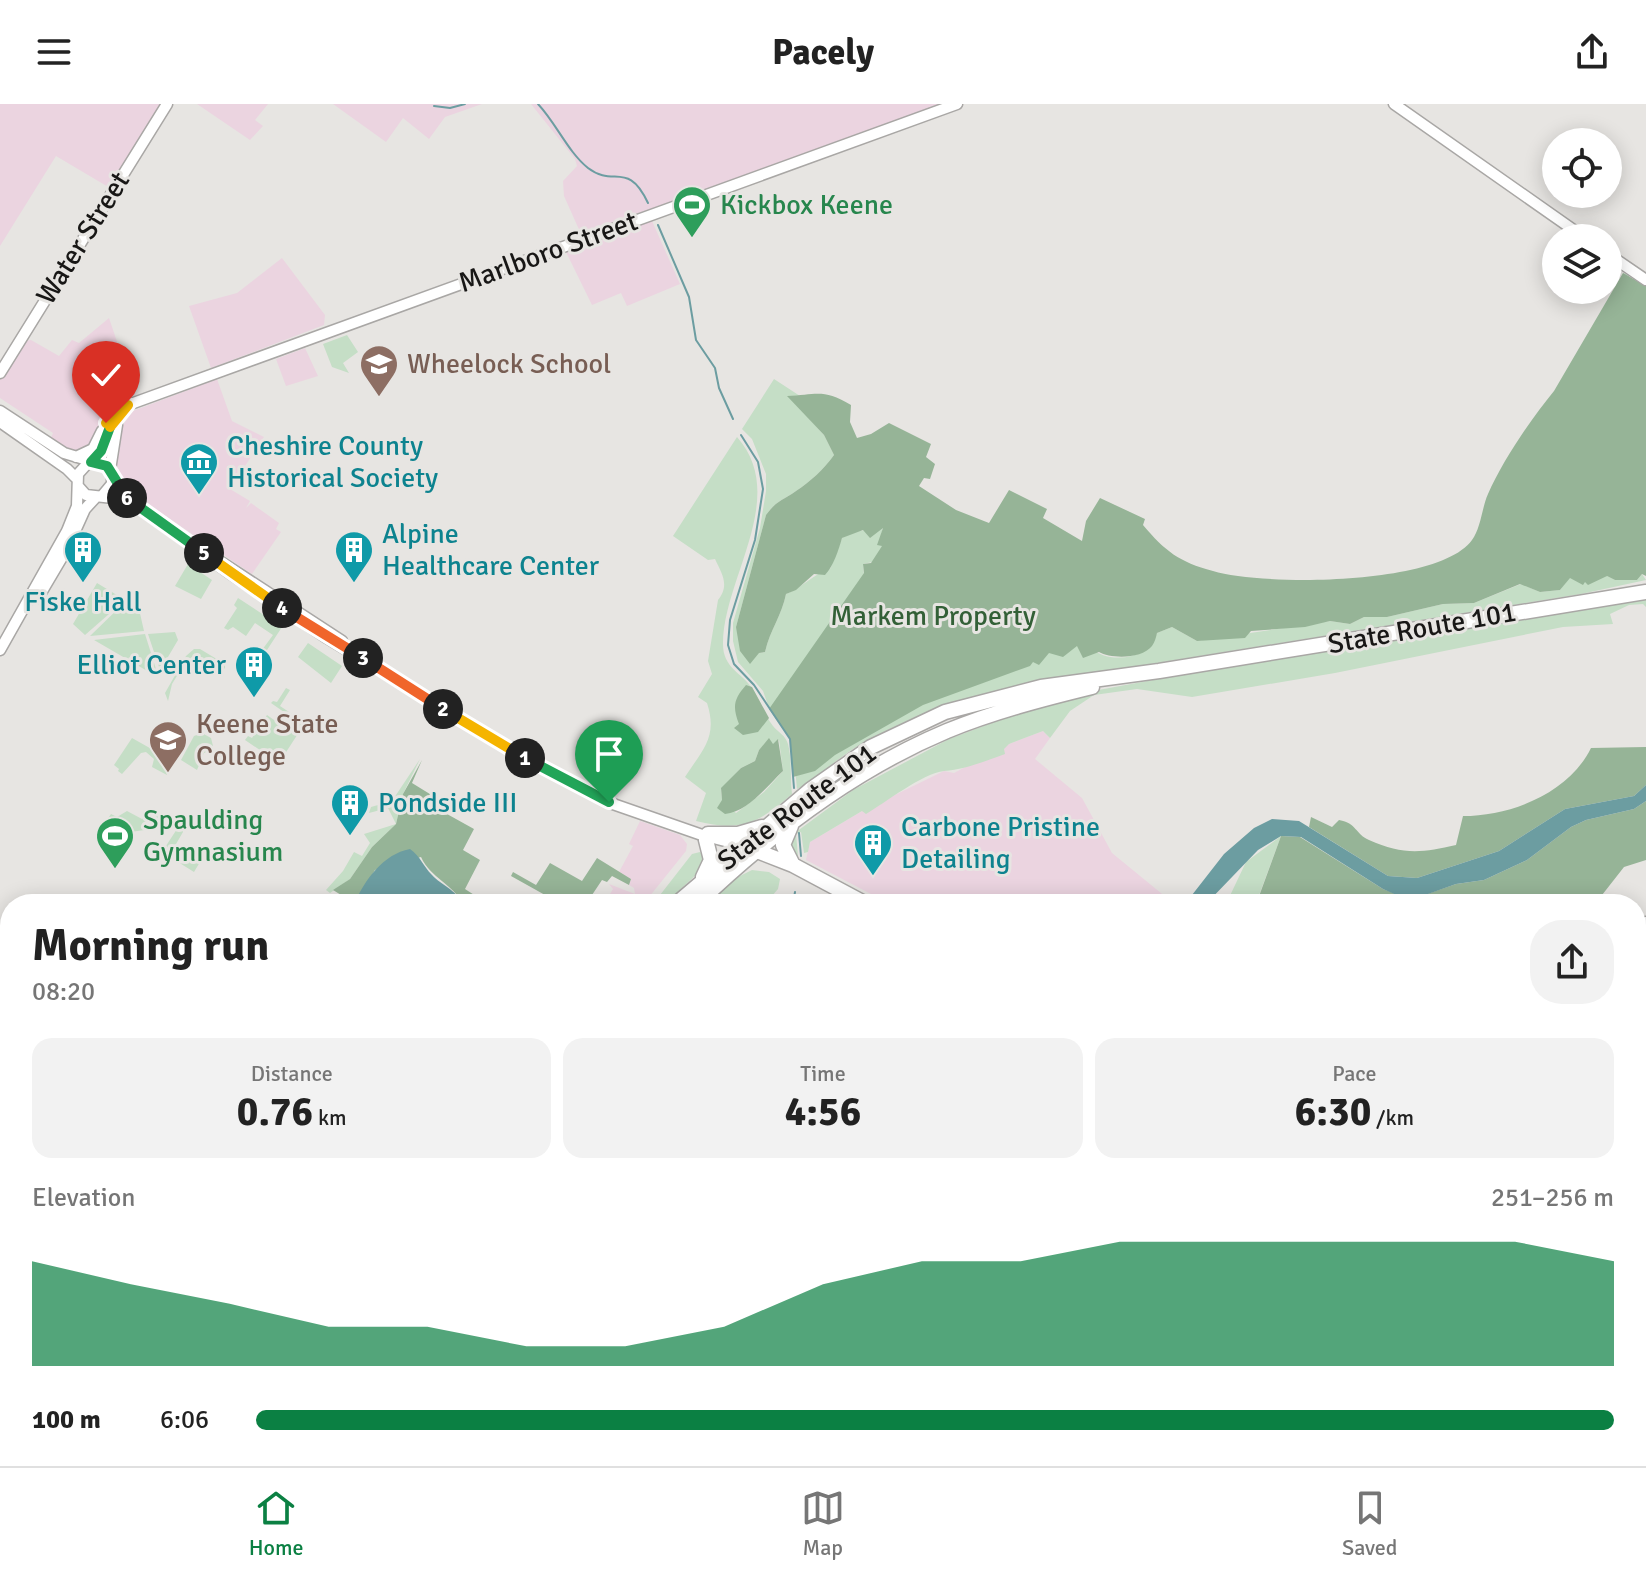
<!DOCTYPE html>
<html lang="en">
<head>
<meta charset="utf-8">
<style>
	body { margin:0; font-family:Signika,sans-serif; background:#f2f2f2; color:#222; height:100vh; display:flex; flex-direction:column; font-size:30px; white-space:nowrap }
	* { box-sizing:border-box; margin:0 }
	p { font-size:26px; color:#767676 }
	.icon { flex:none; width:44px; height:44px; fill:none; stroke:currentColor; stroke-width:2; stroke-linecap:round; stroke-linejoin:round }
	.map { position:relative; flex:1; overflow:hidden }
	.sheet { position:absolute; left:0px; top:790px; width:1646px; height:572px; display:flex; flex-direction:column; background:#fff; border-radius:32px 32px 0 0; box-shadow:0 4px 20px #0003 }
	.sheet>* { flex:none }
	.fabs { position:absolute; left:1542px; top:24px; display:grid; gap:16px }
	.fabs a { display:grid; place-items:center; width:80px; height:80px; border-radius:50%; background:#fff; box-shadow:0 4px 20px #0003; font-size:40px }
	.pin { position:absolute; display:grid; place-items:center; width:68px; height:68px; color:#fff; margin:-82px -34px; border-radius:50% 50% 50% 0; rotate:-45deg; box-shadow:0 0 8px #0007 }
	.pin .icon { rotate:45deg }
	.km { position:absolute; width:40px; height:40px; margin:-20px; border-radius:50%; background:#222; color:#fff; font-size:22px; line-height:40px; text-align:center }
	.round { display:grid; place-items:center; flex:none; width:84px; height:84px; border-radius:32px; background:#f2f2f2 }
	.head { display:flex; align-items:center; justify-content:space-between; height:136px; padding:0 32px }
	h1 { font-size:44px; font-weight:700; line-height:60px }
	.metrics { display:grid; grid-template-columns:repeat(3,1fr); gap:12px; height:136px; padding:8px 32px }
	.metrics div { display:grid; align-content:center; border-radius:20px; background:#f2f2f2; text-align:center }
	.metrics b { font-size:40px; font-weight:700 }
	.metrics small { font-size:22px; font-weight:400 }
	.metrics p { font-size:22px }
	.chart { height:224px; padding:16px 32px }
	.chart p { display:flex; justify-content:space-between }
	.chart svg { width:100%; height:144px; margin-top:8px; fill:#0b8043; opacity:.7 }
	ul { padding:0 32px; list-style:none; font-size:26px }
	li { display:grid; grid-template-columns:128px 96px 1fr; align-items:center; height:60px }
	li i { height:20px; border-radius:10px; background:#0b8043 }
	header { display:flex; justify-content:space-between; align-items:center; height:104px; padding:0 32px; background:#fff; font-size:36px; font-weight:700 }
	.tab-bar { display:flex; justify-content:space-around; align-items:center; height:112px; border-top:2px solid #e0e0e0; background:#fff; font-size:22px; color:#767676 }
	.tab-bar a { display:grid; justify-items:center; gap:4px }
	.tab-bar .current { color:#0b8043 }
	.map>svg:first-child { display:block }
	.commercial { fill:#ebd4e0 }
	.green { fill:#c5dec6; fill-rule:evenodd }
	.forest { fill:#96b497 }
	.sand { fill:#e6dcb7 }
	.water { fill:#6c9da1 }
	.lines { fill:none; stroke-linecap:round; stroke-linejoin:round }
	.stream { stroke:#6c9da1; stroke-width:2 }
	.secondary-casing { stroke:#a9a7a5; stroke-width:13 }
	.highway-casing { stroke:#a9a7a5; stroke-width:17 }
	.secondary { stroke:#fff; stroke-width:10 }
	.highway { stroke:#fff; stroke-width:14 }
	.split-1-casing { stroke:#fff; stroke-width:16 }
	.split-2-casing { stroke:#fff; stroke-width:16 }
	.split-3-casing { stroke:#fff; stroke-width:16 }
	.split-4-casing { stroke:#fff; stroke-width:16 }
	.split-5-casing { stroke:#fff; stroke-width:16 }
	.split-6-casing { stroke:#fff; stroke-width:16 }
	.split-7-casing { stroke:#fff; stroke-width:16 }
	.split-8-casing { stroke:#fff; stroke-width:16 }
	.split-1 { stroke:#22a559; stroke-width:10 }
	.split-2 { stroke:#f5b400; stroke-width:10 }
	.split-3 { stroke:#f0652b; stroke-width:10 }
	.split-4 { stroke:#f0652b; stroke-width:10 }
	.split-5 { stroke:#f5b400; stroke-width:10 }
	.split-6 { stroke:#22a559; stroke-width:10 }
	.split-7 { stroke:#22a559; stroke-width:10 }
	.split-8 { stroke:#f5b400; stroke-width:10 }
	.labels { text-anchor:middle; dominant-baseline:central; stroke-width:6; stroke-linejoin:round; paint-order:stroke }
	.leisure-label { font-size:28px; fill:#27864d; stroke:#e7e5e2; text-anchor:start }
	.street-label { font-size:28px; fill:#181716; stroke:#e7e5e2 }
	.education-label { font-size:28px; fill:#785e54; stroke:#e7e5e2; text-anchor:start }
	.culture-label { font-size:28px; fill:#0d838f; stroke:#e7e5e2; text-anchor:start }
	.park-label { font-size:28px; fill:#336037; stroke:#e7e5e2 }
</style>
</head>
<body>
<header><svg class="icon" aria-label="menu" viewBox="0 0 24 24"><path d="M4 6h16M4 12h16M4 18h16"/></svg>Pacely<svg class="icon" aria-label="share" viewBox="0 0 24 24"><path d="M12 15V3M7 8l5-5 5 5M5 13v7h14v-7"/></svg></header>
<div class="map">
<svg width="1646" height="1362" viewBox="0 0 1646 1362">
	<rect width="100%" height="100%" fill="#e7e5e2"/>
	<!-- commercial -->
	<path class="commercial" d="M0,0H163L110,84L56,52L0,142Z
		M197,0H268L255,16L263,22L250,36Z
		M333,0H482L445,13L429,35L403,14L386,38Z
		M531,0H940L581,130L564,92L563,77L577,62L575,55Z
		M652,117L680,180L627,202L621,189L592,201L566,148Z
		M282,154L325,211L324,221L211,264L189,202L237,189Z
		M109,214L135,291L121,298L107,312L91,344L72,349L50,336L53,329L0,294V276L24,237L31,236L59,252L72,236L79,239Z
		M305,244L318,272L286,282L276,255Z
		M217,275L232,317L264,333L230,385L250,397L246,404L251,399L279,419L276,425L281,428L252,470L128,387L117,375L114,361L118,328L133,307Z
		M1043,627L1050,634L1035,655L1082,694L1112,749L1167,794L1154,800H890L806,756L810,738L862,707L944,667L954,669L1009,640Z
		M640,717L680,731L687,740L686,747L645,798L604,800L613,785L609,780L635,790L634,784L629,781L631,775L619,768L633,742L629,740Z
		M10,1117V1352H80L70,1362H0V1118Z"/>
	<!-- green -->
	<path class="green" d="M1623,169L1629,171L1607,472L1615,476H1637L1642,470L1646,476L1581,490L1022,581C962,595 906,613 853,645C834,657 817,675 797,685L792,633L768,601L763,587L738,558L733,537V519L760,424L766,387V370L752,335L742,325L774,275L800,292H788L824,331L834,351C824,365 810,378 796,387C782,397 777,396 766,411L736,523L759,549L765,548C770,526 782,511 786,490C803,483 812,471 831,464C832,452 839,445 842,434L853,428L883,423L880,437L893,442L882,456L863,460L865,482L829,637L1048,549C1058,546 1070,541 1080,542C1091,544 1101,552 1110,553C1132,556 1149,548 1157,529L1172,523L1197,537L1330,517L1350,520L1364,513H1387L1443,500L1474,499L1521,480L1540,488L1560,486L1570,473Z
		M347,231L358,248L343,259L349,269L332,263L323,240Z
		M737,333C790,393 723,474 723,540C723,564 741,568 752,584C760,595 764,611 773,622C778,628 786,632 788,640C792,655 790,674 792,690C758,720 740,728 696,717L706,689L685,673C703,645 718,633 707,599L698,593L712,570L708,557L718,496C730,481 722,470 715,455L708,456L673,432ZM769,635L773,641L779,636L783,667L764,688L736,709L722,696L721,685L741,664L755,657L759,646Z
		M188,460L212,476L201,495L175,482Z
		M97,479L125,496L85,531L73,520Z
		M238,494L282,523L267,546H262L273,531L255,519L246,532L233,523L228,526L224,524L237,504L234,501Z
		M1646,494V503L1643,500L1629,501L1610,510L1613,520L1563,523L1335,569L1192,593L1137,585L1094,591L1070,607L1050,634L1043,627L1009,640L1004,645L1005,650C983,658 966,665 944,667C923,669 885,699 866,710L862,707L810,738L808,748L804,749L801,728L796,730L798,752L793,751L788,734L853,686L949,635L1029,605L1093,587L1207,566Z
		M126,497L139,505L144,527L90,532Z
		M175,528L178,536L165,558L159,563L148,530Z
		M145,530L156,565L149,568L94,536Z
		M308,539L342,562L331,579L298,553Z
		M194,545H200L225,560V564L217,571L192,556L188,561L185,559L172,580L168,597L165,589L186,552Z
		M286,584L290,586L280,602L298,614L303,622L279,659L245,636L248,632L252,634L267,611L284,623L291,613L271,599L273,597L277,598Z
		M202,629L211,634L213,642L208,644L210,646L204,649L197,666L181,656L194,632Z
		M132,634L164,652L167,671L152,663L154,655L146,648L141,649L122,670L118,667L119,665L114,661Z
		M420,655L403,690L396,720L372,743L350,775L330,789L326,786L343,767L354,748L362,752L370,739L364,730L396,720L388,704L369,709L371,703L392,697Z
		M148,705L164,714L158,724L124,729L109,721L107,716L111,710L117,713L127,707L142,715Z
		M182,724L183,728L176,740L195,749L193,754L200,758L194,768L162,748L177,725Z
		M1281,732L1258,794L1266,796L1268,800H1226L1246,758Z
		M700,748L705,755L700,767L665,800H653L692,750Z
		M752,766L769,768L780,775L778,785L765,800H708L736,774Z
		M393,1352H670L659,1362H404Z
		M875,1352H980L1016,1357L1045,1352L1043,1362H883Z
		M1312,1352H1421V1362H1294Z
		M1430,1352H1537C1524,1362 1454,1362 1431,1362Z"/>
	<!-- forest -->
	<path class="forest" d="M1623,169L1646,182V472L1642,470L1637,476H1615L1607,472L1588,481L1585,478L1583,481L1570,474L1560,486L1540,488L1520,480L1474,499L1443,500L1387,513H1364L1350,520L1330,517L1305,523L1251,527L1245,534L1197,537L1172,523L1157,529C1156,533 1155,538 1152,542C1142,555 1111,555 1099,548L1083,554L1077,542L1063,553L1049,549L1039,561L1033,558L1030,562L923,601L835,651L815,667L793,673L790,635L769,605L864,469L863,460L871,459L882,442L877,441L883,424L870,434L863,426L842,434C839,445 833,463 825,471L814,470L796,486L786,490C782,511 770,526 765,548L759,549L750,560L740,547L736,523L766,411C777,396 782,397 796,387C810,378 824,365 834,351L824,331L787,292C816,291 823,284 851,301L850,318L857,334L871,330L889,319L931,340L926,353L935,360L930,375L924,374L919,382L956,406L989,419L1009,386L1047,405L1043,414L1082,437L1086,417L1100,394L1145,415L1143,421C1165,447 1179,458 1213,467C1263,482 1439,482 1472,436C1481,424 1482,403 1488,390C1503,356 1531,315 1554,287Z
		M746,581L752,583L769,614L758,628L743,631L734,624L739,620C732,602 734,595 746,581Z
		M769,634L773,640L778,635L783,667C767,682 748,708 725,710L717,704L722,696L721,684L741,664L755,657L759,646Z
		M1646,643V681L1634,692L1565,705L1499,747L1417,774L1388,772L1309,723L1311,713L1332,723L1339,716C1357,719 1355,730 1369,736C1402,751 1422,749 1456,741L1463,712C1511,712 1569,689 1591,644Z
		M422,656L412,679L451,703L447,710L474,725L463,746L480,756L465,785L485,798L462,800C454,780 431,775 421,753L375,766L354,800H343L346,794L333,786L350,775L372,743L396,720L403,690Z
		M1646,697V756L1624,763L1595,800H1268L1265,796L1258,795L1281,732L1300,733L1383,785L1401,792L1427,790L1456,780L1484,776L1527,756L1571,723L1586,716L1634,705Z
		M597,754L631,775L629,781L612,772L607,778L602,776L586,800H552L545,791L511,772L513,768L536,781L550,759L582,777Z
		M1636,1172L1646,1176V1268H1636Z
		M1646,1311V1362H1518L1533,1357L1537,1352H1636V1322Z
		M1107,1352H1312L1294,1362H1106Z"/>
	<!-- sand -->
	<path class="sand" d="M742,1352H821L813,1362H750Z"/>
	<!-- water -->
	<path class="water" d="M1646,681V697L1634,705L1586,716L1571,723L1527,756L1484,776L1456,780L1428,790L1401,793L1383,785L1301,733L1281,732L1258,746L1206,800H1185L1224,750L1254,724L1272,715L1299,717L1388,772L1417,774L1499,747L1565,705L1634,692Z
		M410,745C421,753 423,762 432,771C442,782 456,785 462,800H354C365,776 383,750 410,745Z"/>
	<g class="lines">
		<!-- stream -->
		<path class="stream" d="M538,0C556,19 568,48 588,64C614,84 628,56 648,99
			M434,2L450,4L465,0
			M658,121L689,193L696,236L715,264L719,284L733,315
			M741,331L758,358L763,385L755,436L730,516L728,541L734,560L754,581L790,635L794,684
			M799,729L801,752
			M793,800L795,788"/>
		<!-- secondary casing -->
		<g class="secondary-casing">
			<path id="secondary" d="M1394,0L1585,134
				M1608,150L1646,176
				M0,269L167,0
				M0,307L64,349L107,362L112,371V380L102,392
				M0,318L67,365L77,375
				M76,353L93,345L102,327
				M91,358C108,341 110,318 128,301L957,0
				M110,366L117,321
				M113,375L134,400L228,468L327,534L531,658L613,700L702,731L744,742
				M78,382L86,391L113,394L131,402
				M221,458L342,537
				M38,494L67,445L85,405L96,393
				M0,546L67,427L77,402L78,370L88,359"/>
		</g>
		<!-- highway casing -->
		<g class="highway-casing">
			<path id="highway" d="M791,722L783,741L793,761
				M708,730H738L762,723
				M752,745L793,761L866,800
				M703,773L711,756L706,736
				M676,800L810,686L871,643L945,608L1041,583L1159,567L1646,488
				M697,800C769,731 854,666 947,627C993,608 1043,595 1092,583
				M1636,822L1646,820
				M129,1362L139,1352"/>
		</g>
		<!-- secondary -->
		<use href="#secondary" class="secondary"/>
		<!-- highway -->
		<use href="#highway" class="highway"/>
	</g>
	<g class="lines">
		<!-- split-1 casing -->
		<g class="split-1-casing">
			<path id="split-1" d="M525,654L609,698"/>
		</g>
		<!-- split-2 casing -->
		<g class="split-2-casing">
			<path id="split-2" d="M443,605L525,654"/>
		</g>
		<!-- split-3 casing -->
		<g class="split-3-casing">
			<path id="split-3" d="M363,554L443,605"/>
		</g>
		<!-- split-4 casing -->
		<g class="split-4-casing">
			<path id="split-4" d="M282,504L363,554"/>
		</g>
		<!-- split-5 casing -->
		<g class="split-5-casing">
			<path id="split-5" d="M204,449L282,504"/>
		</g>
		<!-- split-6 casing -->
		<g class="split-6-casing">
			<path id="split-6" d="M127,394L204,449"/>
		</g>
		<!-- split-7 casing -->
		<g class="split-7-casing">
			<path id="split-7" d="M110,323L101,347L91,358L107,362L127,394"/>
		</g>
		<!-- split-8 casing -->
		<g class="split-8-casing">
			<path id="split-8" d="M106,319L114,309L128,301L110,323"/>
		</g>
		<!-- split-1 -->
		<use href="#split-1" class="split-1"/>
		<!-- split-2 -->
		<use href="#split-2" class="split-2"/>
		<!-- split-3 -->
		<use href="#split-3" class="split-3"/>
		<!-- split-4 -->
		<use href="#split-4" class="split-4"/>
		<!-- split-5 -->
		<use href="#split-5" class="split-5"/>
		<!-- split-6 -->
		<use href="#split-6" class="split-6"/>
		<!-- split-7 -->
		<use href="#split-7" class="split-7"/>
		<!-- split-8 -->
		<use href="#split-8" class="split-8"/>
	</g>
	<!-- icons -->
	<defs>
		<g id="stadium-pin" transform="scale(2)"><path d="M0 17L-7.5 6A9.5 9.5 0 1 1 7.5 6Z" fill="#2e9e5b" stroke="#e7e5e2"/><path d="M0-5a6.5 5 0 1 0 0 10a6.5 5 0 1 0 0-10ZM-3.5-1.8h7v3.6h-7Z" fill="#fff"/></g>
		<g id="school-pin" transform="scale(2)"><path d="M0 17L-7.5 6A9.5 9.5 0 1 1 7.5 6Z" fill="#8d6e63" stroke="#e7e5e2"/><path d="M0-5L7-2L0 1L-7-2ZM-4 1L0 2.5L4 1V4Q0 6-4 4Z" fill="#fff"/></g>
		<g id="museum-pin" transform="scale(2)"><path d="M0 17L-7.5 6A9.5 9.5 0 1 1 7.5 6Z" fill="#0f9aa8" stroke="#e7e5e2"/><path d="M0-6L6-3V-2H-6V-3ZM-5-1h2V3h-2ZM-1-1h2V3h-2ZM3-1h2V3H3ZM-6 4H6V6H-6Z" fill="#fff"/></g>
		<g id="building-pin" transform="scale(2)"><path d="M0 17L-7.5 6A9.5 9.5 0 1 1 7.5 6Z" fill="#0f9aa8" stroke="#e7e5e2"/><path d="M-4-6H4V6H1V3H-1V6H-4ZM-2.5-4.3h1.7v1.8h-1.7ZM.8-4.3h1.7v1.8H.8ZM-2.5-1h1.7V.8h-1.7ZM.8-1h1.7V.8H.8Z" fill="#fff"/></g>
		<g id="university-pin" transform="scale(2)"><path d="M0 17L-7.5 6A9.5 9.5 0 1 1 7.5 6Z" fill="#8d6e63" stroke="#e7e5e2"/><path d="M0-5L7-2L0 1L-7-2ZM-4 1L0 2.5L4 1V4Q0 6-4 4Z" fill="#fff"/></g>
	</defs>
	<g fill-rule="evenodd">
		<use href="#stadium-pin" x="692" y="101"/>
		<use href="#school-pin" x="379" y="260"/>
		<use href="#museum-pin" x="199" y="358"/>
		<use href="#building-pin" x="83" y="446"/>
		<use href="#building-pin" x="354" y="446"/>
		<use href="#building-pin" x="254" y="561"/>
		<use href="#university-pin" x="168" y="636"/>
		<use href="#building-pin" x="350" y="699"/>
		<use href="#stadium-pin" x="115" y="732"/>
		<use href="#building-pin" x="873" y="739"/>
	</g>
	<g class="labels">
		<!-- leisure labels -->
		<g class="leisure-label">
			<text x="720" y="101">Kickbox Keene</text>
			<text x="143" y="716">Spaulding<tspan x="143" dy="32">Gymnasium</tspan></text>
		</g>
		<!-- street labels -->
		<g class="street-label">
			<text transform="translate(83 134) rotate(-58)">Water Street</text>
			<text transform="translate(548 148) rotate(-20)">Marlboro Street</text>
			<text transform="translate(1422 524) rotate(-10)">State Route 101</text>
			<text transform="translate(797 703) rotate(-37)">State Route 101</text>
		</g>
		<!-- education labels -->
		<g class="education-label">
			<text x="407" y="260">Wheelock School</text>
			<text x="196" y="620">Keene State<tspan x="196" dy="32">College</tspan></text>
		</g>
		<!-- culture labels -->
		<g class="culture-label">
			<text x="227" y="342">Cheshire County<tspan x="227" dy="32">Historical Society</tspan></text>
			<text x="382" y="430">Alpine<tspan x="382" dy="32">Healthcare Center</tspan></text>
			<text x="83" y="498" text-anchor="middle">Fiske Hall</text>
			<text x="226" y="561" text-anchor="end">Elliot Center</text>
			<text x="378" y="699">Pondside III</text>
			<text x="901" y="723">Carbone Pristine<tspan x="901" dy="32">Detailing</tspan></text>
		</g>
		<!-- park labels -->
		<g class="park-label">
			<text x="933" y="512">Markem Property</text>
		</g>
	</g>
</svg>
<div class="fabs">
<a><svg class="icon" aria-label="locate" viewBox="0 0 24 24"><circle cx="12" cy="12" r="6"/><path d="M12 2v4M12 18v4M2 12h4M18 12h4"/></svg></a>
<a><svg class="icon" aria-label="layers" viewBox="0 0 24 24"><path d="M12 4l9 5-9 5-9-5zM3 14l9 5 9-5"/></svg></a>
</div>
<div class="pin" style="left:609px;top:698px;background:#1e9e55"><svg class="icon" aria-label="arrive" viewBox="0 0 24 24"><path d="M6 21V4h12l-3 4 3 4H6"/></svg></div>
<div class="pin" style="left:106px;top:319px;background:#d93025"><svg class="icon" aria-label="check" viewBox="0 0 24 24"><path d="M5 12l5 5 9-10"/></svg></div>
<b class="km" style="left:525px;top:654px">1</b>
<b class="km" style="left:443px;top:605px">2</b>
<b class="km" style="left:363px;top:554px">3</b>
<b class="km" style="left:282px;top:504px">4</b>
<b class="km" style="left:204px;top:449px">5</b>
<b class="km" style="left:127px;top:394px">6</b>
<section class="sheet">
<div class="head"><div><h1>Morning run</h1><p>08:20</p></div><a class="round"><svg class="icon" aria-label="share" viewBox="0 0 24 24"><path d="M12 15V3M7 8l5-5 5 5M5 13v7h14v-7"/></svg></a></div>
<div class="metrics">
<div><p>Distance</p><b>0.76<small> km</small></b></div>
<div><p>Time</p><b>4:56</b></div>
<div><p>Pace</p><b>6:30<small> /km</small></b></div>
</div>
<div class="chart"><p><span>Elevation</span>251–256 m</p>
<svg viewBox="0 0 160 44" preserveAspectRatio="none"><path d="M0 44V12L10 19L20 25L30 32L40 32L50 38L60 38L70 32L80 19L90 12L100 12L110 6L120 6L130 6L140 6L150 6L160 12V44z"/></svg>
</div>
<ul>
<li><b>100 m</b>6:06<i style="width:100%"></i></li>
</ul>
</section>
</div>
<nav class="tab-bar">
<a class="current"><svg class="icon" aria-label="home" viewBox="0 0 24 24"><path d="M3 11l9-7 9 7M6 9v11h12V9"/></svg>Home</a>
<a><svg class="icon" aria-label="map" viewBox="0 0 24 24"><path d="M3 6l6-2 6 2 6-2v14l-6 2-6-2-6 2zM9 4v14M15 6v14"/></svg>Map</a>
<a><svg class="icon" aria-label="saved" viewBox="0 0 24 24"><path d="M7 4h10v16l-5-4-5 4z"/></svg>Saved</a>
</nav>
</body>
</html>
